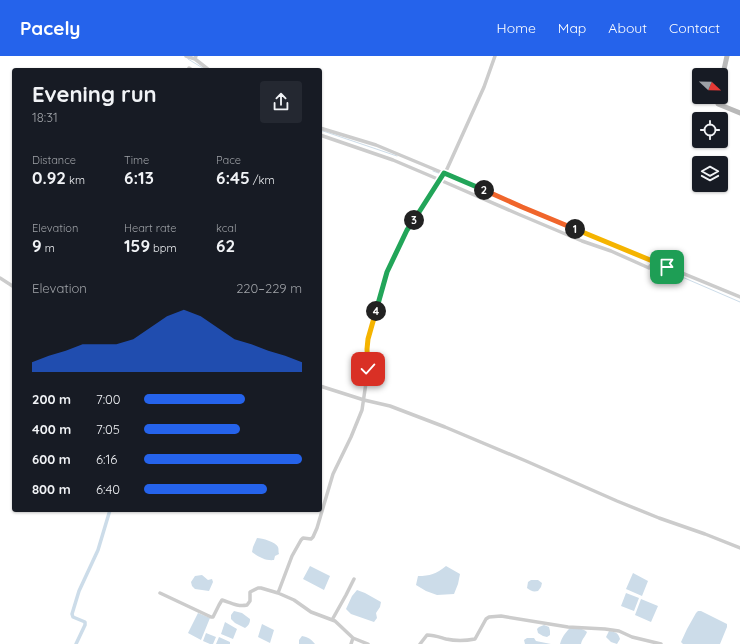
<!DOCTYPE html>
<html lang="en">
<head>
<meta charset="utf-8">
<style>
	body { margin:0; font-family:Quicksand,sans-serif; background:#242831; color:#f1f3f6; height:100vh; display:flex; flex-direction:column; font-size:15px; white-space:nowrap }
	* { box-sizing:border-box; margin:0 }
	p { font-size:13px; color:#9ea1a6 }
	.icon { flex:none; width:22px; height:22px; fill:none; stroke:currentColor; stroke-width:2; stroke-linecap:round; stroke-linejoin:round }
	.map { position:relative; flex:1; overflow:hidden }
	.side { position:absolute; left:12px; top:12px; width:310px; height:444px; display:flex; flex-direction:column; background:#171b24; border-radius:4px; box-shadow:0 1px 3px #0004 }
	.side>* { flex:none }
	.needle { width:26px; rotate:112deg }
	.tools { position:absolute; left:692px; top:12px; display:grid; gap:8px }
	.tools a { display:grid; place-items:center; width:36px; height:36px; border-radius:4px; background:#171b24; box-shadow:0 1px 3px #0004; font-size:20px }
	.pin { position:absolute; display:grid; place-items:center; width:34px; height:34px; color:#fff; margin:-17px; border-radius:8px; box-shadow:0 2px 6px #0006 }
	.km { position:absolute; width:20px; height:20px; margin:-10px; border-radius:50%; background:#222; color:#fff; font-size:11px; line-height:20px; text-align:center }
	.round { display:grid; place-items:center; flex:none; width:42px; height:42px; border-radius:4px; background:#242831 }
	.headline { display:flex; align-items:center; justify-content:space-between; height:68px; padding:0 20px }
	h1 { font-size:22px; font-weight:700; line-height:30px }
	.figures { display:grid; grid-template-columns:repeat(3,1fr); gap:6px; height:68px; padding:4px 20px }
	.figures div { display:grid; align-content:center }
	.figures b { font-size:17px; font-weight:700 }
	.figures small { font-size:11px; font-weight:400 }
	.figures p { font-size:11px }
	.chart { height:112px; padding:8px 20px }
	.chart p { display:flex; justify-content:space-between }
	.chart svg { width:100%; height:72px; margin-top:4px; fill:#2563eb; opacity:.7 }
	ul { padding:0 20px; list-style:none; font-size:13px }
	li { display:grid; grid-template-columns:64px 48px 1fr; align-items:center; height:30px }
	li i { height:10px; border-radius:5px; background:#2563eb }
	header { display:flex; align-items:center; gap:24px; box-sizing:border-box; height:56px; padding:0 20px; background:#2563eb; color:#fff }
	header strong { font-size:19px }
	nav { display:flex; gap:22px; margin-inline-start:auto; font-size:14px }
	.map>svg:first-child { display:block }
	.water { fill:#ccdce9 }
	.lines { fill:none; stroke-linecap:round; stroke-linejoin:round }
	.stream { stroke:#ccdce9; stroke-width:1 }
	.canal { stroke:#ccdce9; stroke-width:3.5 }
	.street { stroke:#ccc; stroke-width:3.5 }
	.secondary { stroke:#b9b9b9; stroke-width:5 }
	.split-1-casing { stroke:#fff; stroke-width:8 }
	.split-2-casing { stroke:#fff; stroke-width:8 }
	.split-3-casing { stroke:#fff; stroke-width:8 }
	.split-4-casing { stroke:#fff; stroke-width:8 }
	.split-5-casing { stroke:#fff; stroke-width:8 }
	.split-1 { stroke:#f5b400; stroke-width:5 }
	.split-2 { stroke:#f0652b; stroke-width:5 }
	.split-3 { stroke:#22a559; stroke-width:5 }
	.split-4 { stroke:#22a559; stroke-width:5 }
	.split-5 { stroke:#f5b400; stroke-width:5 }
</style>
</head>
<body>
<header>
<strong>Pacely</strong>
<nav><a>Home</a><a>Map</a><a>About</a><a>Contact</a></nav>
</header>
<div class="map">
<svg width="740" height="588" viewBox="0 0 740 588">
	<rect width="100%" height="100%" fill="#fff"/>
	<!-- water -->
	<path class="water" d="M257,482C262,482 276,486 278,491C279,493 278,496 279,498L275,500L274,504C266,505 259,501 252,496L253,491Z
		M310,510L330,520L324,534L303,523Z
		M446,510L460,518L458,528L454,538L437,539L426,535L416,529L418,520C430,520 436,518 446,510Z
		M633,517L648,525L642,540L626,533Z
		M202,519L208,524L212,523L213,526L209,535L195,533L192,530L191,526L195,520Z
		M531,524H538L542,527L541,531L538,535C533,536 531,535 527,532L528,526Z
		M357,534L365,537L381,546L380,551L376,557L377,562L374,566L351,558L346,553L352,540Z
		M626,537L639,542L634,555L621,550Z
		M641,543L658,550L651,566L635,559Z
		M234,555L242,557L250,563C250,567 249,569 245,572L235,567L231,563V559Z
		M698,555H701L727,568V571L720,588H683L681,586L687,573L696,557Z
		M198,557L210,562L201,584L188,577Z
		M225,566L237,573L233,583L221,578Z
		M262,568L274,574L270,587L258,581Z
		M544,569L549,571L550,575V579L547,581L543,580L538,577L537,573L539,571Z
		M570,572C576,572 583,572 587,576C585,581 582,583 581,588H560C562,581 565,577 570,572Z
		M609,575C615,576 618,576 620,583L617,588L611,586L606,581Z
		M206,577L216,581L213,588H210L203,585Z
		M302,580C308,581 311,583 315,588H299V584Z
		M219,581L230,586V588H216Z
		M527,582H534L536,585L551,588H525L524,584Z"/>
	<g class="lines">
		<!-- stream -->
		<path class="stream" d="M188,2V3L206,14
			M320,74L397,100
			M433,115L441,118
			M444,120L529,157L650,207
			M652,208L740,246"/>
		<!-- canal -->
		<path class="canal" d="M76,588L85,569V566L73,561L72,558L79,535L98,494L110,454"/>
		<!-- street -->
		<path class="street" d="M186,0L195,3
			M196,0L195,3L209,14
			M189,12L192,14
			M320,72L376,89L472,129L522,151L740,241
			M320,79L393,104L440,124L518,158L582,185L611,195L649,212L653,205
			M0,222L14,231
			M320,330L364,344L390,350L445,371L526,405L617,445L659,462L705,478L740,492
			M160,537L211,561H213L219,549L222,544C231,547 238,551 247,549L250,545V536L258,532H261L278,537
			M332,564L346,539L354,523
			M351,588L353,582
			M368,588L353,582L335,565L311,556L294,544L278,537L292,500L301,484L303,482L311,483L313,481L317,472L333,418L351,381L362,354L368,313L367,293L368,283L387,216L407,173L447,113L484,31L495,0
			M420,588L427,579C434,579 439,581 446,583C455,585 465,585 475,583L486,563L489,561L501,560L568,571L605,573L619,575L632,581L661,588"/>
		<!-- secondary -->
		<path class="secondary" d="M721,27L727,0
			M718,41L717,44L718,48L740,57"/>
	</g>
	<g class="lines">
		<!-- split-1 casing -->
		<g class="split-1-casing">
			<path id="split-1" d="M575,173L667,211"/>
		</g>
		<!-- split-2 casing -->
		<g class="split-2-casing">
			<path id="split-2" d="M484,134L522,151L575,173"/>
		</g>
		<!-- split-3 casing -->
		<g class="split-3-casing">
			<path id="split-3" d="M414,164L444,117L484,134"/>
		</g>
		<!-- split-4 casing -->
		<g class="split-4-casing">
			<path id="split-4" d="M376,255L387,216L407,174L414,164"/>
		</g>
		<!-- split-5 casing -->
		<g class="split-5-casing">
			<path id="split-5" d="M368,313L367,293L368,283L376,255"/>
		</g>
		<!-- split-1 -->
		<use href="#split-1" class="split-1"/>
		<!-- split-2 -->
		<use href="#split-2" class="split-2"/>
		<!-- split-3 -->
		<use href="#split-3" class="split-3"/>
		<!-- split-4 -->
		<use href="#split-4" class="split-4"/>
		<!-- split-5 -->
		<use href="#split-5" class="split-5"/>
	</g>
</svg>
<div class="tools">
<a><svg class="needle" viewBox="-14 -14 28 28"><path d="M0-13l5 13h-10z" fill="#e53935"/><path d="M0 13l5-13h-10z" fill="#9ea1a6"/></svg></a>
<a><svg class="icon" aria-label="locate" viewBox="0 0 24 24"><circle cx="12" cy="12" r="6"/><path d="M12 2v4M12 18v4M2 12h4M18 12h4"/></svg></a>
<a><svg class="icon" aria-label="layers" viewBox="0 0 24 24"><path d="M12 4l9 5-9 5-9-5zM3 14l9 5 9-5"/></svg></a>
</div>
<div class="pin" style="left:667px;top:211px;background:#1e9e55"><svg class="icon" aria-label="arrive" viewBox="0 0 24 24"><path d="M6 21V4h12l-3 4 3 4H6"/></svg></div>
<div class="pin" style="left:368px;top:313px;background:#d93025"><svg class="icon" aria-label="check" viewBox="0 0 24 24"><path d="M5 12l5 5 9-10"/></svg></div>
<b class="km" style="left:575px;top:173px">1</b>
<b class="km" style="left:484px;top:134px">2</b>
<b class="km" style="left:414px;top:164px">3</b>
<b class="km" style="left:376px;top:255px">4</b>
<section class="side">
<div class="headline"><div><h1>Evening run</h1><p>18:31</p></div><a class="round"><svg class="icon" aria-label="share" viewBox="0 0 24 24"><path d="M12 15V3M7 8l5-5 5 5M5 13v7h14v-7"/></svg></a></div>
<div class="figures">
<div><p>Distance</p><b>0.92<small> km</small></b></div>
<div><p>Time</p><b>6:13</b></div>
<div><p>Pace</p><b>6:45<small> /km</small></b></div>
</div>
<div class="figures">
<div><p>Elevation</p><b>9<small> m</small></b></div>
<div><p>Heart rate</p><b>159<small> bpm</small></b></div>
<div><p>kcal</p><b>62</b></div>
</div>
<div class="chart"><p><span>Elevation</span>220–229 m</p>
<svg viewBox="0 0 160 44" preserveAspectRatio="none"><path d="M0 44V38L10 34L20 31L30 27L40 27L50 27L60 24L70 17L80 10L90 6L100 10L110 17L120 24L130 27L140 31L150 34L160 38V44z"/></svg>
</div>
<ul>
<li><b>200 m</b>7:00<i style="width:64%"></i></li>
<li><b>400 m</b>7:05<i style="width:61%"></i></li>
<li><b>600 m</b>6:16<i style="width:100%"></i></li>
<li><b>800 m</b>6:40<i style="width:78%"></i></li>
</ul>
</section>
</div>
</body>
</html>
